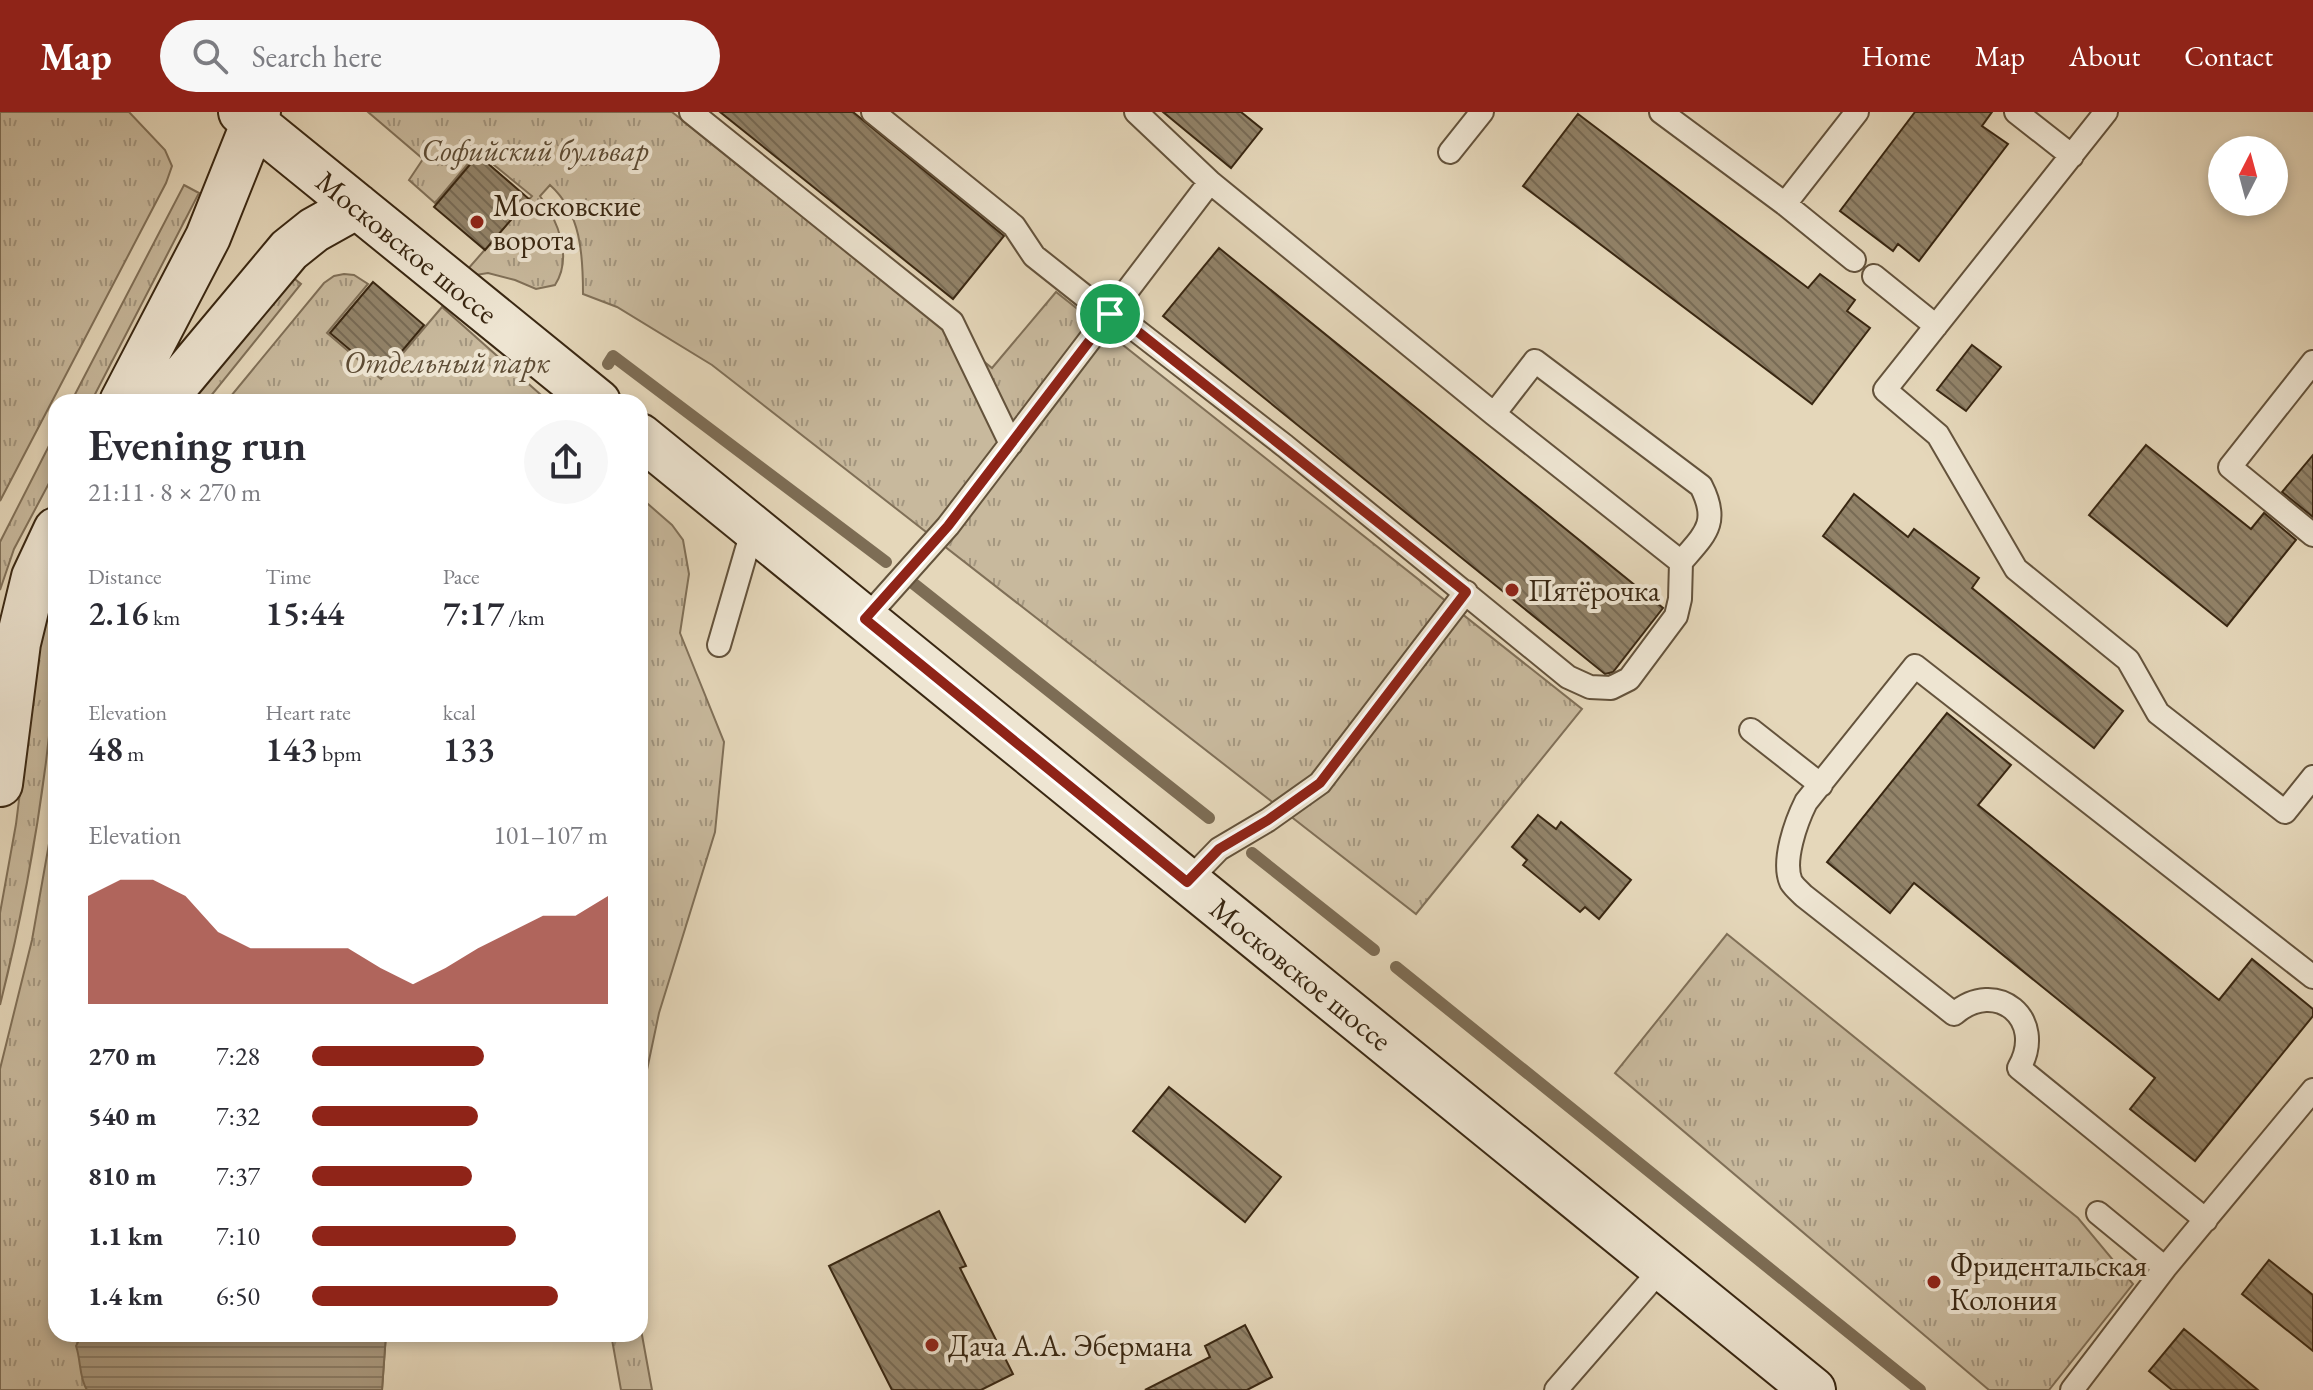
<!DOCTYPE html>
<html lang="en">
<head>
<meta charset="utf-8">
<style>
	body { margin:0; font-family:"EB Garamond",serif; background:#f7f7f7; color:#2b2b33; height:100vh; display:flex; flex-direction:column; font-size:30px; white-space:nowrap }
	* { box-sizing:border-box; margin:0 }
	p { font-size:26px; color:#7c7c81 }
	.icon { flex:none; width:44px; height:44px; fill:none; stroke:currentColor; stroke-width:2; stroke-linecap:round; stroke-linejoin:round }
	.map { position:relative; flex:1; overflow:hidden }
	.sheet { position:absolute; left:48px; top:282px; width:600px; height:948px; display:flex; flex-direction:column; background:#fff; border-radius:24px; box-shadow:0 4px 12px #0003 }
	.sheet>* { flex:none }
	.needle { width:52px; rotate:6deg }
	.controls { position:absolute; left:2208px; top:24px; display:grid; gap:16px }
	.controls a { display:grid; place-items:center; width:80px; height:80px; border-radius:50%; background:#fff; box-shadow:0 4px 12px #0003; font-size:40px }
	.pin { position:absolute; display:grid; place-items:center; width:68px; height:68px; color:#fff; margin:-34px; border:4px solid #fff; border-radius:50%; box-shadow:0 2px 8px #0007 }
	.round { display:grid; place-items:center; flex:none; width:84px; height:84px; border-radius:42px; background:#f7f7f7 }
	.headline { display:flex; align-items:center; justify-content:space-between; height:136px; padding:0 40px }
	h1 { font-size:44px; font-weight:600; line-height:60px }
	.figures { display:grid; grid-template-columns:repeat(3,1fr); gap:12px; height:136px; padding:8px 40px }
	.figures div { display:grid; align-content:center }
	.figures b { font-size:34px; font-weight:600 }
	.figures small { font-size:22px; font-weight:400 }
	.figures p { font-size:22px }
	.chart { height:224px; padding:16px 40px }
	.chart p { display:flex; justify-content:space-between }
	.chart svg { width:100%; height:144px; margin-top:8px; fill:#8f2418; opacity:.7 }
	ul { padding:0 40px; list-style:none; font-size:26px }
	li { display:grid; grid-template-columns:128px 96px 1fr; align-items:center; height:60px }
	li i { height:20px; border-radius:10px; background:#8f2418 }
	header { display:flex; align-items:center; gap:48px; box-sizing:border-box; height:112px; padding:0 40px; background:#8f2418; color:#fff }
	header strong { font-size:38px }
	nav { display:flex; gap:44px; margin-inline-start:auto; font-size:28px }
	.search { width:560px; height:72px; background:#f7f7f7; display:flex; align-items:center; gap:20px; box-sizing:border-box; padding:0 28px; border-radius:44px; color:#7c7c81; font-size:30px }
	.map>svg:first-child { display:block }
	.grass { fill:url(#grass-tufts); stroke:#807058; stroke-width:2 }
	.water { fill:url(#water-rules); stroke:#7d6d55; stroke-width:2 }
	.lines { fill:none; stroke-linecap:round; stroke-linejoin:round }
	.stream { stroke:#7d6d55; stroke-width:12 }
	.building { fill:url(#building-back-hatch); stroke:#392712; stroke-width:2 }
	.lane-casing { stroke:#64533c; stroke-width:26 }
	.secondary-casing { stroke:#392712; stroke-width:48 }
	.lane { stroke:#eee5d2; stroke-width:22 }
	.secondary { stroke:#eee5d2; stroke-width:44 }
	.route-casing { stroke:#fff; stroke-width:16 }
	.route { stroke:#8f2418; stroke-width:10 }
	.poi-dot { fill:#8f2418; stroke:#eee5d2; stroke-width:3 }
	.labels { text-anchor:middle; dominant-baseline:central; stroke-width:8; stroke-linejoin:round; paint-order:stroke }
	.park-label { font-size:30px; font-style:italic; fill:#5d4c35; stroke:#eee5d2 }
	.poi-label { font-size:30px; fill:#392712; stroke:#eee5d2; text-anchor:start }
	.street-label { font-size:30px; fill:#392712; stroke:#eee5d2 }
</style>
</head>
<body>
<header>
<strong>Map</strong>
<div class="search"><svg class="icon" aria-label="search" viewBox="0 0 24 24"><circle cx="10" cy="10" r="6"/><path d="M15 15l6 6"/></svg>Search here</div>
<nav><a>Home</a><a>Map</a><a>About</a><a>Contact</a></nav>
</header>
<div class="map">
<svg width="2313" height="1278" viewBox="0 0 2313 1278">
	<defs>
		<pattern id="grass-tufts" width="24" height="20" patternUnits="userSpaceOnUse" patternTransform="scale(2)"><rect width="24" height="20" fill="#c8b99d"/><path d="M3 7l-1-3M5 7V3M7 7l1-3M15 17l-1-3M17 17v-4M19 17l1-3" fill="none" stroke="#a3967f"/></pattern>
		<pattern id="water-rules" width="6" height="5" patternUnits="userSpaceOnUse" patternTransform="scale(2)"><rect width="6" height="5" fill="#ab9b81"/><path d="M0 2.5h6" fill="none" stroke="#8c7e68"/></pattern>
		<pattern id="building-back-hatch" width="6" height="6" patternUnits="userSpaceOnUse" patternTransform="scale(2)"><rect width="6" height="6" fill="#928369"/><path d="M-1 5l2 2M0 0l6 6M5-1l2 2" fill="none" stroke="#786b55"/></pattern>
	</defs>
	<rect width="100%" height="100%" fill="#e5d7ba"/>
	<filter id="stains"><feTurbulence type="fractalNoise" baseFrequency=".0025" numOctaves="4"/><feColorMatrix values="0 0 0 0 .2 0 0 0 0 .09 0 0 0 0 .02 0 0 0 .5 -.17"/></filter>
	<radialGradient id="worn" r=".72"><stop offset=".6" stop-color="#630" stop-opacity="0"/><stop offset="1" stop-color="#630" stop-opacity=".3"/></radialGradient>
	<!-- grass -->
	<path class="grass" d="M0,0H129L165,38L172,54L166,71L0,389Z
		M368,0H672L992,256L1056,180L1582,597L1416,802L712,253L617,195L583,182C583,142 581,101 550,73L540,84C558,109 573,145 555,173L536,177L515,168L488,161L476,163L467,158L532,84L478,40L435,91L409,68L423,47Z
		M184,73L199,81L91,290H71Z
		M286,160L301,172L206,290H181Z
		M344,162L354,163L368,172L327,221L381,267L442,195L549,290H226L324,171L334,164Z
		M56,320V358L14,437L0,478V430Z
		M640,385L672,413L683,428L689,462L680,521L724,630L715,720L659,901L640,991Z
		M56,461C56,491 58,523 56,553C47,667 28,782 0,893V801L16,712L41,512Z
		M56,692V1222H386L382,1278H0V957L32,828Z
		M1727,822L2078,1106L2133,1172L2049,1278H1989L1615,961Z
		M640,1212L652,1278H621L611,1222H640Z"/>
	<!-- water -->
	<path class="water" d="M82,1222H386L382,1278H87C79,1266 81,1248 76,1234Z"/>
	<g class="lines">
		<!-- stream -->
		<path class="stream" d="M608,252L613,244L886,450
			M914,472L1209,706
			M1252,741L1374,838
			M1396,855L1920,1278"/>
	</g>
	<!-- building -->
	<path class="building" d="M720,0H853L1004,124L953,187Z
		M1163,0H1241L1262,17L1231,56Z
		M1915,0H1992L1982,14L2008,32L1919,149L1898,132L1893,139L1840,99Z
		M1578,2L1808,176L1820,162L1855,188L1847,199L1870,216L1812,292L1523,74Z
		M478,43L529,87L485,138L434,95Z
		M1219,136L1663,496L1613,560L1605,562L1163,204Z
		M373,170L424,213L381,264L330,221Z
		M1972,233L2001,255L1966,299L1937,278Z
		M2146,333L2251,417L2264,401L2296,428L2227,514L2089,403Z
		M2313,343V405L2282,380Z
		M1854,382L1908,425L1914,417L1979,466L1972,476L2123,599L2094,636L1823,424Z
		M1947,601L2011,653L1978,693L2219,888L2252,847L2313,897V904L2195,1049L2130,997L2155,966L1914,771L1890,801L1827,750Z
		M1538,703L1556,717L1561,710L1631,768L1599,807L1585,795L1580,800L1523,753L1527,748L1512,735Z
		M1169,975L1281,1065L1245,1110L1133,1019Z
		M939,1099L966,1154L960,1156L1013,1262L981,1278H892L829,1154Z
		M2269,1148L2313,1183V1239L2242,1182Z
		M1245,1213L1272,1265L1247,1278H1145L1210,1245L1205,1234Z
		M2184,1217L2258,1278H2172L2149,1259Z"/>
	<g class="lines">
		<!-- lane casing -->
		<g class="lane-casing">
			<path id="lane" d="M691,0L952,210L1011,332
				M873,0L1014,114L1034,144L1092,190L1137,219L1285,334L1568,565L1590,575L1611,576L1629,567L1676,504L1680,487L1681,450L1494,302L1210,70L1136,0
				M1661,0L1785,92L1854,148
				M2016,0L2072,44
				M2106,0L1885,278L1938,323L2016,457L2128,548L2158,601L2285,700L2313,665
				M1450,40L1482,0
				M1785,92L1857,0
				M1874,164L1936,214
				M2313,250L2230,355L2313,423
				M1494,302L1535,249L1701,374C1720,411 1705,422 1681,450
				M865,507L948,414L1210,70
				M719,533L753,416
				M1751,618L1821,673
				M1187,770L1219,737L1268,708L1320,671L1466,480
				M2098,1101L2165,1156
				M2206,1108L2019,956C2047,907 1996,865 1954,902L1804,784C1800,780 1794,775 1791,770C1782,749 1796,710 1806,690L1915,554L2313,865
				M1556,1278L1662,1156
				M2072,1278L2165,1156L2313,978"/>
		</g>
		<!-- secondary casing -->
		<g class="secondary-casing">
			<path id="secondary" d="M241,0L598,290
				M122,290L208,125L258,0
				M162,290L289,138L314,118L357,94
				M640,324L1813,1278
				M0,672L18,531L34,465L56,418"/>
		</g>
		<!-- lane -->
		<use href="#lane" class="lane"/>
		<!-- secondary -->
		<use href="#secondary" class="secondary"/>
	</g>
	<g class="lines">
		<!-- route casing -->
		<g class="route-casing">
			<path id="route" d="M1110,202L1137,219L1466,480L1320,671L1268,708L1219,737L1187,770L865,507L948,414Z"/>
		</g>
		<!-- route -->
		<use href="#route" class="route"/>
	</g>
	<!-- markers -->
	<g class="poi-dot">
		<circle cx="477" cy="110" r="8"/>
		<circle cx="1512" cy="478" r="8"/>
		<circle cx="1934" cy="1170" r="8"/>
		<circle cx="932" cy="1233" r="8"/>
	</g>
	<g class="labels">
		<!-- park labels -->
		<g class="park-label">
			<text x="535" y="38">Софийский бульвар</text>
			<text x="447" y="250">Отдельный парк</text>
		</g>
		<!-- poi labels -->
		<g class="poi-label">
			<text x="493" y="93">Московские<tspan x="493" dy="34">ворота</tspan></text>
			<text x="1528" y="478">Пятёрочка</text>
			<text x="1950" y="1153">Фридентальская<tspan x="1950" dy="34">Колония</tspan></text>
			<text x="948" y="1233">Дача А.А. Эбермана</text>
		</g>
		<!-- street labels -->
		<g class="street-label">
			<text transform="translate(407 135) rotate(39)">Московское шоссе</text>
			<text transform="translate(1301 862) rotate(39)">Московское шоссе</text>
		</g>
	</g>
	<rect width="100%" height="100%" filter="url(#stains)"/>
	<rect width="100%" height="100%" fill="url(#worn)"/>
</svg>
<div class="controls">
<a><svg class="needle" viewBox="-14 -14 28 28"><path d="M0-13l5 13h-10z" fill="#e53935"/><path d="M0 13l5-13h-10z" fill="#7c7c81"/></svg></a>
</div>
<div class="pin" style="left:1110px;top:202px;background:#1e9e55"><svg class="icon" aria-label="arrive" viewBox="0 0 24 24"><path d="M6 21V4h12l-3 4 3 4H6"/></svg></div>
<section class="sheet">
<div class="headline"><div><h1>Evening run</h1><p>21:11 · 8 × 270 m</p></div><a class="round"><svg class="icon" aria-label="share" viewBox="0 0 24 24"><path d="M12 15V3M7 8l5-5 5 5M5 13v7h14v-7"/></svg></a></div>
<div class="figures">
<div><p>Distance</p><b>2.16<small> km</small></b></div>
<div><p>Time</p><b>15:44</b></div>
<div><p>Pace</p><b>7:17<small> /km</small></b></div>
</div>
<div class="figures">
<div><p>Elevation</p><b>48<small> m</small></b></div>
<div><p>Heart rate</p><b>143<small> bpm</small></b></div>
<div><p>kcal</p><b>133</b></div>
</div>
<div class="chart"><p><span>Elevation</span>101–107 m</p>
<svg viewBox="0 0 160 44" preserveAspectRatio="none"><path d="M0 44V11L10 6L20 6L30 11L40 22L50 27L60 27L70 27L80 27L90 33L100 38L110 33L120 27L130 22L140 17L150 17L160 11V44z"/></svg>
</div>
<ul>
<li><b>270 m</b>7:28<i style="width:58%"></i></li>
<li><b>540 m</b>7:32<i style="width:56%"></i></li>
<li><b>810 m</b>7:37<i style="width:54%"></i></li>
<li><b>1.1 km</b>7:10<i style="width:69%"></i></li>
<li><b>1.4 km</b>6:50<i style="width:83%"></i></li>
</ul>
</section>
</div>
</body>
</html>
